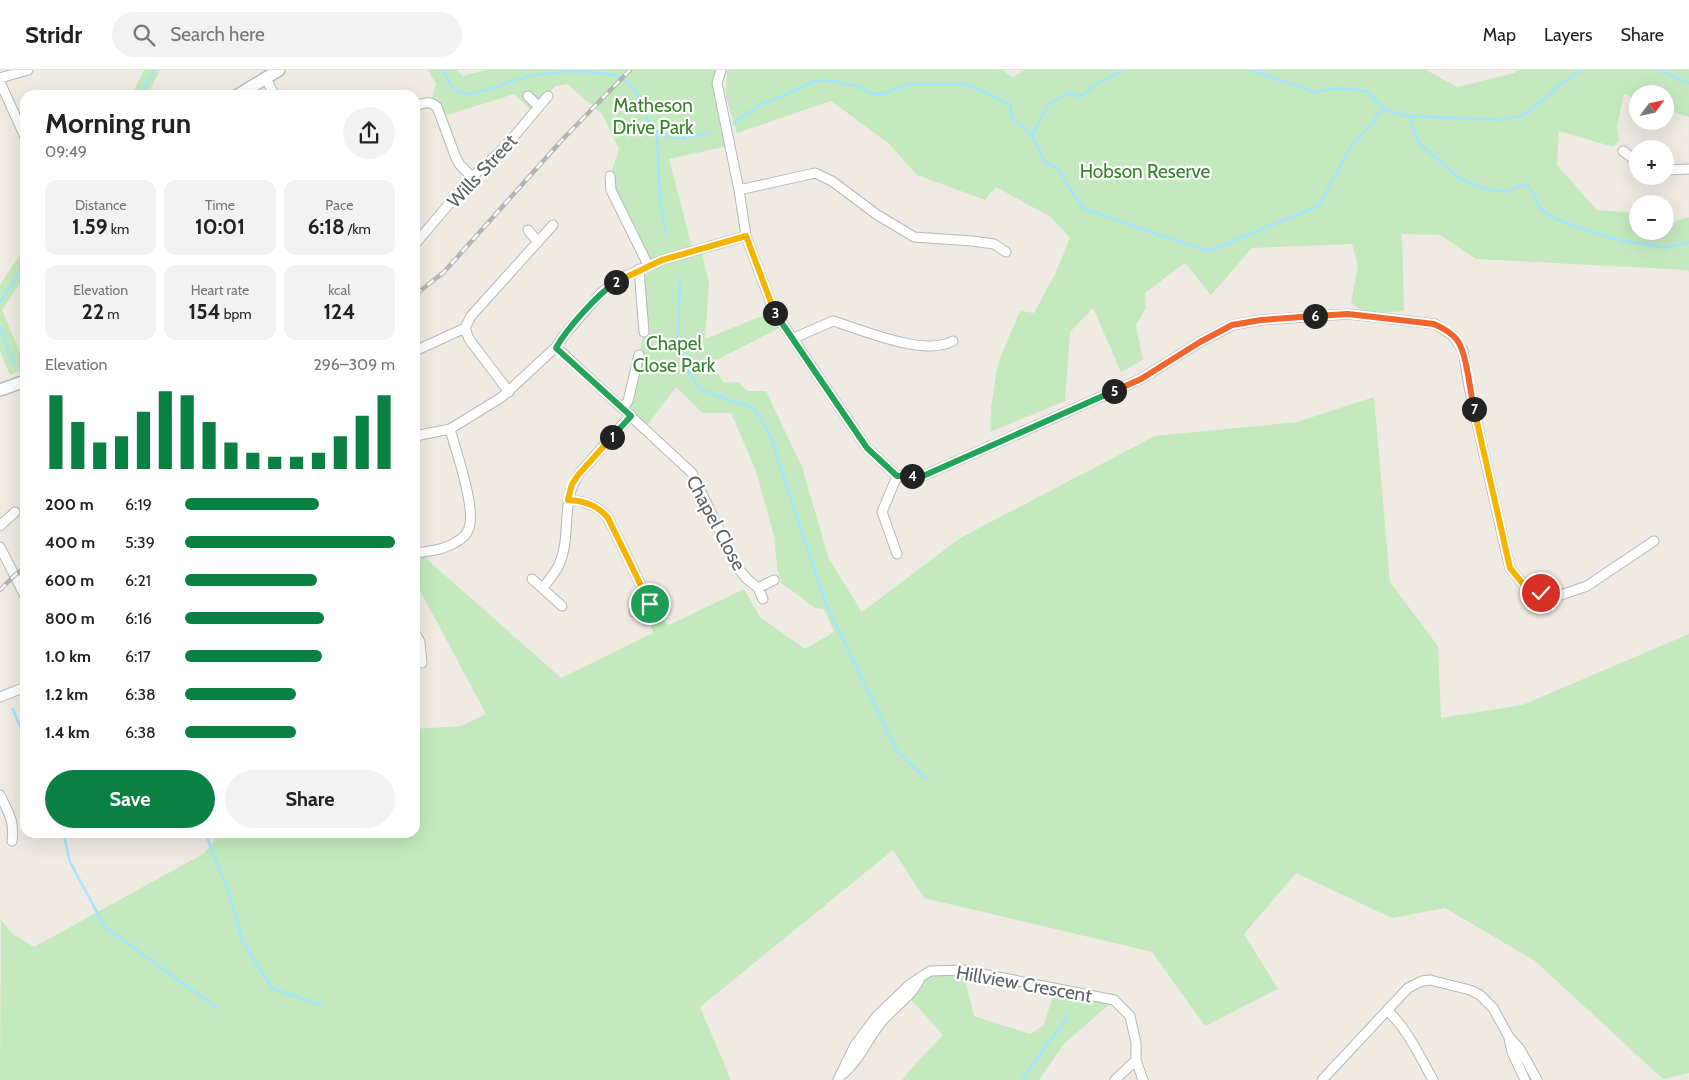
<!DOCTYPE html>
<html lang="en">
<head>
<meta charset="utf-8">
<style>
	body { margin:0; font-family:Cabin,sans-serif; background:#f2f2f2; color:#222; height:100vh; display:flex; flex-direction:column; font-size:19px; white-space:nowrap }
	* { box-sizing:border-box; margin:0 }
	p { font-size:16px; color:#767676 }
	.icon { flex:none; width:28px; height:28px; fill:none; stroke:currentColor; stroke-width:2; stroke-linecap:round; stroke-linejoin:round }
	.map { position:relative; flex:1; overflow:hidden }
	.details { position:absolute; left:20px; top:20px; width:400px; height:748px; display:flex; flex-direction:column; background:#fff; border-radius:15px; box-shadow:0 5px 20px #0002 }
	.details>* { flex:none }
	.needle { width:32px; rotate:57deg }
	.tools { position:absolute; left:1629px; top:15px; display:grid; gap:10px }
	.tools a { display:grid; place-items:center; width:45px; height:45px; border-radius:50%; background:#fff; box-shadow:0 5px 20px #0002; font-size:25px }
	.pin { position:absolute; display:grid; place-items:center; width:42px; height:42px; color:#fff; margin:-21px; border:2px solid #fff; border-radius:50%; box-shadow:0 1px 5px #0007 }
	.km { position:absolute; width:25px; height:25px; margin:-12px; border-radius:50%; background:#222; color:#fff; font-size:14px; line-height:25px; text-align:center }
	.round { display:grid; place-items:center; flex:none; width:52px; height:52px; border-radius:26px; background:#f2f2f2 }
	.headline { display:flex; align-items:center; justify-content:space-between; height:85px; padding:0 25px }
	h1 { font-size:28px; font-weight:800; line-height:38px }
	.metrics { display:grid; grid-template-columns:repeat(3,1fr); gap:8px; height:85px; padding:5px 25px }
	.metrics div { display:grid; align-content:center; border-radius:12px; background:#f2f2f2; text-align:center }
	.metrics b { font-size:21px; font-weight:800 }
	.metrics small { font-size:14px; font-weight:400 }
	.metrics p { font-size:14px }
	.chart { height:140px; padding:10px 25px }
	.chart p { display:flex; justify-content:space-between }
	.chart svg { width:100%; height:90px; margin-top:5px; stroke:#0b8043; stroke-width:6 }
	.button { display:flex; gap:10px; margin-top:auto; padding:10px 25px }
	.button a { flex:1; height:58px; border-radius:30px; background:#0b8043; color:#fff; font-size:20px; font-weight:800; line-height:58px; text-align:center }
	.button a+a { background:#f2f2f2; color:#222 }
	ul { padding:0 25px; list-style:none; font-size:16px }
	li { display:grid; grid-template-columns:80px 60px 1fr; align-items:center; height:38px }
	li i { height:12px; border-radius:6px; background:#0b8043 }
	header { display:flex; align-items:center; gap:30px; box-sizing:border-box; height:70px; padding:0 25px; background:#fff; border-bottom:1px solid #e0e0e0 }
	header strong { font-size:24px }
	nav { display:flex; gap:28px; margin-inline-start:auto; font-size:18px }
	.search { width:350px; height:45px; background:#f2f2f2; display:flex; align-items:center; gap:12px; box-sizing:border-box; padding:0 18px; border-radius:28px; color:#767676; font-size:19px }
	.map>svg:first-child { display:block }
	.green { fill:#c4e9be }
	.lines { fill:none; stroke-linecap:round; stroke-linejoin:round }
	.stream { stroke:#a4e5ff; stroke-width:2.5 }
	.street-casing { stroke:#b4b8bc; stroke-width:11 }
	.secondary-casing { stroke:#b5babf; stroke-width:14 }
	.street { stroke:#fff; stroke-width:9 }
	.secondary { stroke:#fff; stroke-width:11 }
	.rail-casing { stroke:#b3b4b5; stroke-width:4.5 }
	.rail { stroke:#fff; stroke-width:2.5; stroke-dasharray:8; stroke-linecap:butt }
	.split-1-casing { stroke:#fff; stroke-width:10 }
	.split-2-casing { stroke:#fff; stroke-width:10 }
	.split-3-casing { stroke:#fff; stroke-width:10 }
	.split-4-casing { stroke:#fff; stroke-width:10 }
	.split-5-casing { stroke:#fff; stroke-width:10 }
	.split-6-casing { stroke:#fff; stroke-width:10 }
	.split-7-casing { stroke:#fff; stroke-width:10 }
	.split-8-casing { stroke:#fff; stroke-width:10 }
	.split-1 { stroke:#f5b400; stroke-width:6 }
	.split-2 { stroke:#22a559; stroke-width:6 }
	.split-3 { stroke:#f5b400; stroke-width:6 }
	.split-4 { stroke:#22a559; stroke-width:6 }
	.split-5 { stroke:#22a559; stroke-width:6 }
	.split-6 { stroke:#f0652b; stroke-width:6 }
	.split-7 { stroke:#f0652b; stroke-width:6 }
	.split-8 { stroke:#f5b400; stroke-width:6 }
	.labels { text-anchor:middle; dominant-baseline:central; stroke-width:4.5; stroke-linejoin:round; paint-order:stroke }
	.park-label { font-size:19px; fill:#36832d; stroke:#fff }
	.street-label { font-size:19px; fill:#5b6165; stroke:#fff }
</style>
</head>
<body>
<header>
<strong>Stridr</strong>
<div class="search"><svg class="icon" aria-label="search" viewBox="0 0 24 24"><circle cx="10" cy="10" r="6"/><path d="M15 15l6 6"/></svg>Search here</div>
<nav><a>Map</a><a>Layers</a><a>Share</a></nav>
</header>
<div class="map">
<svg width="1689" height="1010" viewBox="0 0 1689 1010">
	<rect width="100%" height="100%" fill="#efebe3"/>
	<!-- green -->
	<path class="green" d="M144,0H160L148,25H132Z
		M428,0H457L463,6L486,0H721L717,13L728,76L669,89L693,181L701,179L709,213L705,269L774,241L785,255L711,293L724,313L738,312L748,321H766L802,397L829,489L862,542L960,468L1155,366L1297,352L1374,327L1390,512L1438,576L1441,648L1522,635L1689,564V1003L1663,1009L1535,891L1445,838L1392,848L1296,803L1244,864L1278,919L1205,956L1152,882L924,828L893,780L700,937L731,1010H0L1,850L14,865L34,877L203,784L215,770L212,763L415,762V659L461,656L486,644L415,511V483H420L561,608L653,563L650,553L661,548L669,555L744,519L760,547L805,579L834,562L824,539L815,538L781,513L777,498L774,466L756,401L731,343H703L676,317L645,358L623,338L628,331L644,262L639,205L648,195L610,106L619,79L602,44L567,14L555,16L534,43L514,24L441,47L431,32L436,14Z
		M727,0H1002L1013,7L1025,0H1426L1457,17L1514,3L1518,0H1689V47L1665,39V24H1638L1637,29L1624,24L1617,56L1619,70L1614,77L1559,61L1557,95L1597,140L1637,143L1638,161H1665V155L1689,147V203L1688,200L1476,189L1440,165L1402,164L1404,241L1366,244L1351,233L1358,196L1352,174L1252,178L1211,225L1185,193L1145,223L1146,238L1136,255L1143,290L1121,302L1093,238L1070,262L1065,331L990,362L991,337L998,293L1020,241L1034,243L1055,204L1070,168L1051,147L996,117L985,130L917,105L888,73L831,31L737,63L726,28Z
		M25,177V205L2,240L25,294V298L10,305L0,281V215Z
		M963,900L974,946L1030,964L1044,955L1055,918L1114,930L1063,975L1039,1010H902C914,994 929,980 943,965L908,926L930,901Z"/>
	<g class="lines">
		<!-- stream -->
		<path class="stream" d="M442,0L453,18C457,20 463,23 467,24C479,25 515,9 529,6C551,1 595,0 617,6C648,14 636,70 681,68C690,68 699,65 708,63
			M1250,0L1314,22L1337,18L1366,21L1385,40
			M1659,0L1689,13
			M141,25L154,0
			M1408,46L1502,50L1525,45L1560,15L1582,0
			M734,53L756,37L816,11L825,10L857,16L874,24H882L910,14H966L1010,34L1012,48L1032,65L1045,92L1058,98L1068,116L1083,138L1159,165L1209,181L1319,136L1349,79L1373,52L1378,44L1385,40L1408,46L1419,73L1459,108L1485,119L1507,122L1518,116L1527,115L1533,122L1539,137L1551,147L1576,157L1620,170L1666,178L1689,172
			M657,61L660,131L666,164
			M1033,65L1040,49L1050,33L1069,23L1079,27L1099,13L1124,0
			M680,207L678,272L689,304L701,319L723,328L753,337L770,365L825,532L897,681L926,709
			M0,233L25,194
			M0,258L14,293
			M13,639L25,670
			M63,762L70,792L105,857L217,938
			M205,762L229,824L243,872L272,918L321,935
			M1022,1010L1067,947"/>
		<!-- street casing -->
		<g class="street-casing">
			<path id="street" d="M721,0L717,13L739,120L746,166L774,241L867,378L897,406
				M0,8L28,0
				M266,8L274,25
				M0,12L25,67
				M528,26L539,37
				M415,36C424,33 430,30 437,37L456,88L460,95L472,107
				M1623,81L1638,92
				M1665,100L1689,99
				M610,106L611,120L648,195
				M739,120L815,103L832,111L876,144L914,167L972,171L994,174L1006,182
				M528,160L538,172
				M415,174L472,107L505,77L548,26
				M639,199L644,262
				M465,258L469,269L509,322
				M794,268L833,251C863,260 924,287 953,271
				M556,277L692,403L737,497L747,509L758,518L763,529
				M415,281L465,258L471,246L553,155
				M623,338L628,331L639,285
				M415,366L450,359L502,327L556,277L565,264L601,223L623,207L662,190L746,166
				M897,406H923L1141,309L1200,272L1233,255L1261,250L1348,244L1435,254L1452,265L1463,280L1469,317L1506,482L1510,498L1523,514L1541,523L1561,525L1587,516L1654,471
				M897,406L882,442L897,484
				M568,430C585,431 597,435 608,448L657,548
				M0,456L15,442
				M0,477L25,526
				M415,483C429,481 444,480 456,472C462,469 467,464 469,458C476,438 456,381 450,359
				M532,509L562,536
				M543,518C548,511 555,503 559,495C572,466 560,432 579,404L631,345
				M758,518L774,510
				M634,542L650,533
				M415,563L420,572L422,593
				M0,627L25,617
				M0,725C8,742 15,751 12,771
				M1387,940C1408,960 1419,985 1433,1010
				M1509,968L1512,982L1525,1010
				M843,1004C861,989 869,965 885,948C897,935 913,925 920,908
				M838,1010L855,975L876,947L909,915L930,901L963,900L1114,930L1130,946L1136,973V990L1143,1010
				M1115,1010L1136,990
				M1322,1010L1408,918L1422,911L1430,910L1470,920L1480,925L1493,938L1509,967L1520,979L1537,1010"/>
		</g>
		<!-- secondary casing -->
		<g class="secondary-casing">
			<path id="secondary" d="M238,25L279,0
				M0,320L25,311"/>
		</g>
		<!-- street -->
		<use href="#street" class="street"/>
		<!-- secondary -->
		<use href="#secondary" class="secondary"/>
		<!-- rail casing -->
		<g class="rail-casing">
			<path id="rail" d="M415,225L444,202L562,70L630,0
				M0,520L15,505L25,497"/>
		</g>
		<!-- rail -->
		<use href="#rail" class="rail"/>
	</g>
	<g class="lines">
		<!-- split-1 casing -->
		<g class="split-1-casing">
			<path id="split-1" d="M612,367L579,404L572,414L568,430C585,431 597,435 608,448L650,534"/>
		</g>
		<!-- split-2 casing -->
		<g class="split-2-casing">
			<path id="split-2" d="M612,367L631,346L556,278C567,258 598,224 616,212"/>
		</g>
		<!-- split-3 casing -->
		<g class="split-3-casing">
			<path id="split-3" d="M616,212L662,190L746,166L775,243"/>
		</g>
		<!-- split-4 casing -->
		<g class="split-4-casing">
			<path id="split-4" d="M775,243L867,378L897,406H912"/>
		</g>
		<!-- split-5 casing -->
		<g class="split-5-casing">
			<path id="split-5" d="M912,406H923L1114,321"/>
		</g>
		<!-- split-6 casing -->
		<g class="split-6-casing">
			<path id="split-6" d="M1114,321L1141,309L1200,272L1232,255L1261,250L1315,246"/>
		</g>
		<!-- split-7 casing -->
		<g class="split-7-casing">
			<path id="split-7" d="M1315,246L1348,244L1434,254C1443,258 1451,262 1457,270C1467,283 1470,322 1474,339"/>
		</g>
		<!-- split-8 casing -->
		<g class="split-8-casing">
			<path id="split-8" d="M1474,339L1510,498L1523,514L1541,523"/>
		</g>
		<!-- split-1 -->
		<use href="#split-1" class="split-1"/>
		<!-- split-2 -->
		<use href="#split-2" class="split-2"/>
		<!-- split-3 -->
		<use href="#split-3" class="split-3"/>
		<!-- split-4 -->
		<use href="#split-4" class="split-4"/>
		<!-- split-5 -->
		<use href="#split-5" class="split-5"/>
		<!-- split-6 -->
		<use href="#split-6" class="split-6"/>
		<!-- split-7 -->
		<use href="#split-7" class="split-7"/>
		<!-- split-8 -->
		<use href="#split-8" class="split-8"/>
	</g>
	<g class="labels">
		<!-- park labels -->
		<g class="park-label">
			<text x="653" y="35">Matheson<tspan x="653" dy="22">Drive Park</tspan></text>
			<text x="1145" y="101">Hobson Reserve</text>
			<text x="674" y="273">Chapel<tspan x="674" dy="22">Close Park</tspan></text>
		</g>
		<!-- street labels -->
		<g class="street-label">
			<text transform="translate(482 101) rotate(-47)">Wills Street</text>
			<text transform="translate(716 453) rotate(62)">Chapel Close</text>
			<text transform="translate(1024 914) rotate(10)">Hillview Crescent</text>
		</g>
	</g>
</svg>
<div class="tools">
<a><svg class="needle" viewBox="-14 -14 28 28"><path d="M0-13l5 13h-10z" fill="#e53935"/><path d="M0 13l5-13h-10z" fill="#767676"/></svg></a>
<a>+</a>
<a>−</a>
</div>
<div class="pin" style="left:650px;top:534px;background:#1e9e55"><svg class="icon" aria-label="arrive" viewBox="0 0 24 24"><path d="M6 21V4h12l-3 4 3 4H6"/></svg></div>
<div class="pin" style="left:1541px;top:523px;background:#d93025"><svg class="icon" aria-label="check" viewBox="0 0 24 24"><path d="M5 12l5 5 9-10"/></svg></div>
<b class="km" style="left:612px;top:367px">1</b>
<b class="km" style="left:616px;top:212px">2</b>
<b class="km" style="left:775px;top:243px">3</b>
<b class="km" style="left:912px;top:406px">4</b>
<b class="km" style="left:1114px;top:321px">5</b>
<b class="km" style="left:1315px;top:246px">6</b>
<b class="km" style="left:1474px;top:339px">7</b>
<section class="details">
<div class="headline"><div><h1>Morning run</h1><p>09:49</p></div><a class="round"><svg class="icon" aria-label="share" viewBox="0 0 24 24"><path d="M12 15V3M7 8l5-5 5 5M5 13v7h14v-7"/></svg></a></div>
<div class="metrics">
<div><p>Distance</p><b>1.59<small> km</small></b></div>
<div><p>Time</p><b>10:01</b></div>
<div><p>Pace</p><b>6:18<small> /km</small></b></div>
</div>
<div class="metrics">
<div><p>Elevation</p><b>22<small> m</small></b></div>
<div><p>Heart rate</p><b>154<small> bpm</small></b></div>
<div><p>kcal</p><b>124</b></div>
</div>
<div class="chart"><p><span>Elevation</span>296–309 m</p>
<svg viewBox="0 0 160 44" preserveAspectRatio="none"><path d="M5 44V8M15 44V21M25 44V31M35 44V28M45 44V16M55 44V6M65 44V8M75 44V21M85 44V31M95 44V36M105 44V38M115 44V38M125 44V36M135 44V28M145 44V18M155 44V8"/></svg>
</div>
<ul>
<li><b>200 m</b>6:19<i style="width:64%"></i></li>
<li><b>400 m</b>5:39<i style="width:100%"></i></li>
<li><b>600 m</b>6:21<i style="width:63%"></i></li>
<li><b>800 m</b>6:16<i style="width:66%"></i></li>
<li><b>1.0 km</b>6:17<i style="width:65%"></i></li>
<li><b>1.2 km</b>6:38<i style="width:53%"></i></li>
<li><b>1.4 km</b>6:38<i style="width:53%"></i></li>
</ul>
<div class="button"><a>Save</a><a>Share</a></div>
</section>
</div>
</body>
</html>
